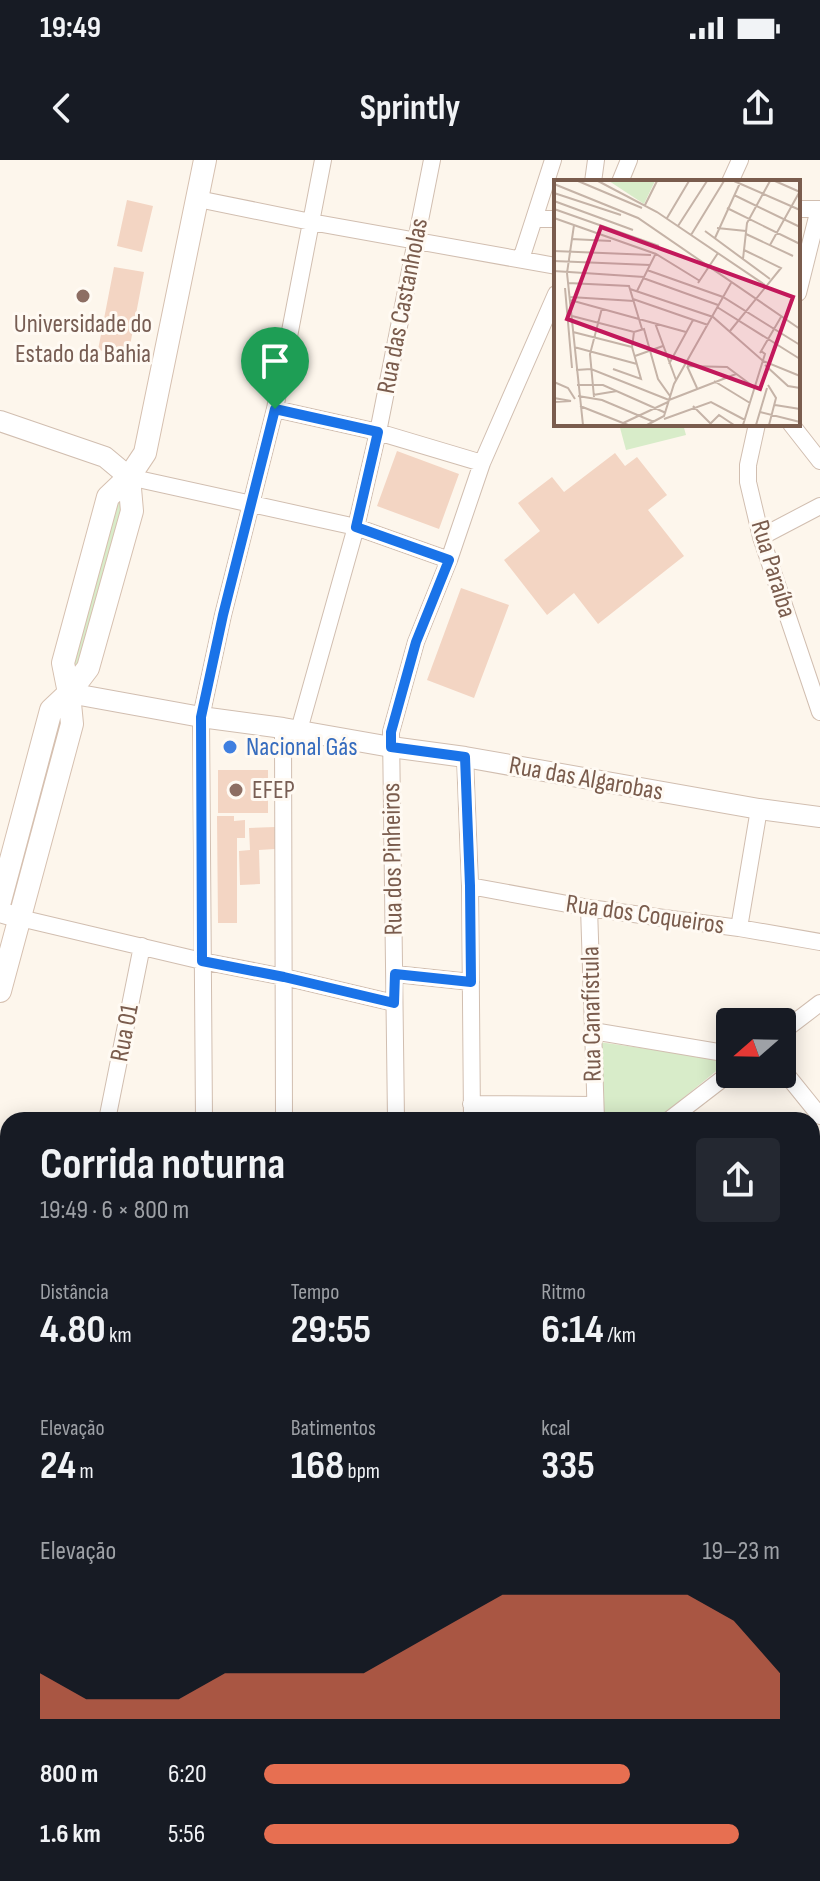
<!DOCTYPE html>
<html lang="pt">
<head>
<meta charset="utf-8">
<style>
	body { margin:0; font-family:"Sofia Sans Condensed",sans-serif; background:#242831; color:#f1f3f6; height:100vh; display:flex; flex-direction:column; font-size:30px; white-space:nowrap }
	* { box-sizing:border-box; margin:0 }
	p { font-size:26px; color:#9ea1a6 }
	.icon { flex:none; width:44px; height:44px; fill:none; stroke:currentColor; stroke-width:2; stroke-linecap:round; stroke-linejoin:round }
	.map { position:relative; flex:1; overflow:hidden }
	.drawer { position:absolute; left:0px; top:952px; width:820px; height:770px; display:flex; flex-direction:column; background:#171b24; border-radius:24px 24px 0 0; box-shadow:0 4px 20px #0003 }
	.drawer>* { flex:none }
	.needle { width:52px; rotate:250deg }
	.buttons { position:absolute; left:716px; top:848px; display:grid; gap:16px }
	.buttons a { display:grid; place-items:center; width:80px; height:80px; border-radius:8px; background:#171b24; box-shadow:0 4px 20px #0003; font-size:40px }
	.pin { position:absolute; display:grid; place-items:center; width:68px; height:68px; color:#fff; margin:-82px -34px; border-radius:50% 50% 50% 0; rotate:-45deg; box-shadow:0 0 8px #0007 }
	.pin .icon { rotate:45deg }
	.round { display:grid; place-items:center; flex:none; width:84px; height:84px; border-radius:8px; background:#242831 }
	.head { display:flex; align-items:center; justify-content:space-between; height:136px; padding:0 40px }
	h1 { font-size:44px; font-weight:700; line-height:60px }
	.metrics { display:grid; grid-template-columns:repeat(3,1fr); gap:12px; height:136px; padding:8px 40px }
	.metrics div { display:grid; align-content:center }
	.metrics b { font-size:40px; font-weight:700 }
	.metrics small { font-size:22px; font-weight:400 }
	.metrics p { font-size:22px }
	.chart { height:224px; padding:16px 40px }
	.chart p { display:flex; justify-content:space-between }
	.chart svg { width:100%; height:144px; margin-top:8px; fill:#e76f51; opacity:.7 }
	ul { padding:0 40px; list-style:none; font-size:26px }
	li { display:grid; grid-template-columns:128px 96px 1fr; align-items:center; height:60px }
	li i { height:20px; border-radius:10px; background:#e76f51 }
	.status { display:flex; justify-content:space-between; align-items:center; height:56px; padding:0 40px; background:#171b24; direction:ltr }
	.status svg { height:22px; fill:currentColor }
	header { display:flex; justify-content:space-between; align-items:center; height:104px; padding:0 40px; background:#171b24; font-size:36px; font-weight:700 }
	.map>svg:first-child { display:block }
	.green { fill:#d8ecc9 }
	.building { fill:#f3d5c3 }
	.lines { fill:none; stroke-linecap:round; stroke-linejoin:round }
	.service-casing { stroke:#d1beb0; stroke-width:10 }
	.minor-casing { stroke:#d1beb0; stroke-width:18 }
	.tertiary-casing { stroke:#d1beb0; stroke-width:22 }
	.secondary-casing { stroke:#d6c0b0; stroke-width:24 }
	.service { stroke:#fff; stroke-width:8 }
	.minor { stroke:#fff; stroke-width:16 }
	.tertiary { stroke:#fff; stroke-width:20 }
	.secondary { stroke:#fff; stroke-width:22 }
	.route-casing { stroke:#fff; stroke-width:16 }
	.route { stroke:#1a73e8; stroke-width:10 }
	.education-dot { fill:#8d6e63; stroke:#fffaf3; stroke-width:3 }
	.shop-dot { fill:#3f7fe0; stroke:#fffaf3; stroke-width:3 }
	.labels { text-anchor:middle; dominant-baseline:central; stroke-width:6; stroke-linejoin:round; paint-order:stroke }
	.street-label { font-size:26px; fill:#7a5c4d; stroke:#fffaf3 }
	.education-label { font-size:26px; fill:#785e54; stroke:#fffaf3 }
	.shop-label { font-size:26px; fill:#366cbe; stroke:#fffaf3; text-anchor:start }
	.inset-road { fill:none; stroke:#c5b3a7; stroke-width:2 }
	.view { fill:#c2185b; fill-opacity:0.15; stroke:#c2185b; stroke-width:4 }
	.inset-edge { fill:none; stroke:#7a5c4d; stroke-width:4 }
</style>
</head>
<body>
<div class="status"><b>19:49</b><svg viewBox="0 0 49 12"><path d="M0 12V9h3v3zM5 12V6h3v6zM10 12V3h3v9zM15 12V0h3v12zM26 1h20v11H26zM47 4h2v5h-2z"/></svg></div>
<header><svg class="icon" aria-label="back" viewBox="0 0 24 24"><path d="M15 5l-7 7 7 7"/></svg>Sprintly<svg class="icon" aria-label="share" viewBox="0 0 24 24"><path d="M12 15V3M7 8l5-5 5 5M5 13v7h14v-7"/></svg></header>
<div class="map">
<svg width="820" height="1721" viewBox="0 0 820 1721">
	<rect width="100%" height="100%" fill="#fdf6ec"/>
	<!-- green -->
	<path class="green" d="M619,264H683L686,275L626,290Z
		M125,337L83,511L67,507L111,340Z
		M599,882L719,899L720,908L656,960H603Z"/>
	<!-- building -->
	<path class="building" d="M127,40L153,46L142,92L117,86Z
		M114,107L144,112L128,196L98,190Z
		M397,291L459,314L439,369L377,346Z
		M615,293L625,306L637,297L667,335L648,350L684,396L598,464L574,433L547,455L504,400L540,371L518,343L552,317L564,332Z
		M461,428L509,445L474,538L427,520Z
		M218,610H268V653H218Z
		M217,656H234V661L245,660V678H237V763H218Z
		M275,667V689L259,690L260,724L240,725L239,691L250,690L249,668Z"/>
	<g class="lines">
		<!-- service casing -->
		<g class="service-casing">
			<path id="service" d="M0,1460H8"/>
		</g>
		<!-- minor casing -->
		<g class="minor-casing">
			<path id="minor" d="M593,22L596,0
				M620,22L629,0
				M730,22L740,0
				M198,39L311,62L556,106
				M798,49H820
				M534,59L553,0
				M521,99L534,59H556
				M798,133L819,49
				M275,249L378,272L482,303
				M757,264L748,305V322L761,377L820,552
				M791,264L820,301
				M129,317L356,367L449,400
				M761,377L820,346
				M283,568L284,960
				M299,570L356,367L378,272L432,0
				M465,597L470,726L472,960
				M470,726L589,748L739,768L820,782
				M589,748L596,960
				M20,758L202,801L284,817L394,843
				M739,768L759,649
				M395,814L471,822
				M593,871L730,894
				M782,872L820,843
				M782,909L820,956
				M471,944L594,945
				M107,960L142,786
				M204,960L201,557L223,455L275,249L323,0
				M396,960L391,572L416,482L449,400L482,303L556,134
				M669,960L730,913
				M812,1009L820,1003
				M812,1142L820,1141
				M0,1204L8,1205
				M812,1464L820,1463
				M119,1714L122,1721
				M228,1714L230,1721
				M312,1714L315,1721
				M419,1714L421,1721
				M500,1714L502,1721
				M628,1714L630,1721
				M661,1714L662,1721
				M64,1721V1714"/>
		</g>
		<!-- tertiary casing -->
		<g class="tertiary-casing">
			<path id="tertiary" d="M0,261L105,297L129,317
				M69,533L201,557L283,568L391,587L465,597L759,649L820,657
				M0,752L20,758
				M812,1681L820,1677
				M729,1721L744,1714"/>
		</g>
		<!-- secondary casing -->
		<g class="secondary-casing">
			<path id="secondary" d="M0,741L51,550L69,533L63,503L108,337L129,317L145,293L205,0
				M0,831L72,564L69,533L88,508L132,351L129,317"/>
		</g>
		<!-- service -->
		<use href="#service" class="service"/>
		<!-- minor -->
		<use href="#minor" class="minor"/>
		<!-- tertiary -->
		<use href="#tertiary" class="tertiary"/>
		<!-- secondary -->
		<use href="#secondary" class="secondary"/>
	</g>
	<g class="lines">
		<!-- route casing -->
		<g class="route-casing">
			<path id="route" d="M275,249L378,272L356,367L449,400L416,482L391,572V587L465,597L470,726L471,822L395,814L394,843L284,817L202,801L201,557L223,455Z"/>
		</g>
		<!-- route -->
		<use href="#route" class="route"/>
	</g>
	<!-- markers -->
	<g class="education-dot">
		<circle cx="83" cy="136" r="8"/>
		<circle cx="236" cy="630" r="8"/>
	</g>
	<circle class="shop-dot" cx="230" cy="587" r="8"/>
	<g class="labels">
		<!-- street labels -->
		<g class="street-label">
			<text transform="translate(403 146) rotate(-79)">Rua das Castanholas</text>
			<text transform="translate(773 409) rotate(73)">Rua Paraíba</text>
			<text transform="translate(586 619) rotate(10)">Rua das Algarobas</text>
			<text transform="translate(393 699) rotate(-91)">Rua dos Pinheiros</text>
			<text transform="translate(645 755) rotate(8)">Rua dos Coqueiros</text>
			<text transform="translate(592 854) rotate(-91)">Rua Canafístula</text>
			<text transform="translate(125 873) rotate(-79)">Rua 01</text>
		</g>
		<!-- education labels -->
		<g class="education-label">
			<text x="83" y="164">Universidade do<tspan x="83" dy="30">Estado da Bahia</tspan></text>
			<text x="252" y="630" text-anchor="start">EFEP</text>
		</g>
		<!-- shop labels -->
		<g class="shop-label">
			<text x="246" y="587">Nacional Gás</text>
		</g>
	</g>
	<!-- overview -->
	<g transform="translate(554 20)">
		<rect width="246" height="246" fill="#fdf6ec"/>
		<path d="M55,1H101L90,24Z" fill="#d8ecc9"/>
		<path class="inset-road" d="M24,1L88,28M44,1L103,32L211,105M180,1L246,30M221,1L246,12M0,4L84,38L246,149M0,13L67,35M180,15L246,47M0,21L79,50M91,25L103,1M173,28L246,64M0,29L105,66M0,38L102,74L146,101M113,38L135,1M20,45L13,93L29,245M124,46L153,1M163,48L192,51M151,51L216,99M192,54L239,76M137,55L170,1M161,58L186,3M17,59L57,61M216,65L246,11M0,71L97,75M189,79L193,43L216,1M0,81L96,85M93,90L169,117L246,165M0,91L90,97M89,98L164,125M14,103L75,106L88,149M144,103L164,73M11,108L18,188M76,109L159,137L209,181L246,196M83,111L102,73M16,117L80,121M79,119L154,145M16,120L132,152M163,127L246,179M18,136L80,152L90,149L104,199L116,216M101,143L122,200M176,151L227,88L190,70M19,152L78,167M20,167L83,184M206,173L227,137M81,176L109,166M115,184L139,140M211,185L234,206L246,208M133,186L173,187L200,207M133,186L143,208M59,189L87,199L78,167L80,152M22,190L37,189L115,220M160,201L196,223M0,202L14,208L21,219M23,205H49L112,233M214,205L222,218L215,245M39,215L63,211M24,216L48,220L100,242M40,217L36,174L48,128M0,218L17,221L0,222M115,220L182,194M221,225L246,229M26,226L74,245M139,226L158,245M206,232L246,242M110,239L157,222L191,240M65,245L114,222M93,245L110,236L120,204L177,103M155,245L165,235L180,245M189,245L211,174L207,171M202,245L213,208"/>
		<path class="view" d="M47,47L239,117L206,209L13,139Z"/>
		<rect width="246" height="246" class="inset-edge"/>
	</g>
</svg>
<div class="buttons">
<a><svg class="needle" viewBox="-14 -14 28 28"><path d="M0-13l5 13h-10z" fill="#e53935"/><path d="M0 13l5-13h-10z" fill="#9ea1a6"/></svg></a>
</div>
<div class="pin" style="left:275px;top:249px;background:#1e9e55"><svg class="icon" aria-label="arrive" viewBox="0 0 24 24"><path d="M6 21V4h12l-3 4 3 4H6"/></svg></div>
<section class="drawer">
<div class="head"><div><h1>Corrida noturna</h1><p>19:49 · 6 × 800 m</p></div><a class="round"><svg class="icon" aria-label="share" viewBox="0 0 24 24"><path d="M12 15V3M7 8l5-5 5 5M5 13v7h14v-7"/></svg></a></div>
<div class="metrics">
<div><p>Distância</p><b>4.80<small> km</small></b></div>
<div><p>Tempo</p><b>29:55</b></div>
<div><p>Ritmo</p><b>6:14<small> /km</small></b></div>
</div>
<div class="metrics">
<div><p>Elevação</p><b>24<small> m</small></b></div>
<div><p>Batimentos</p><b>168<small> bpm</small></b></div>
<div><p>kcal</p><b>335</b></div>
</div>
<div class="chart"><p><span>Elevação</span>19–23 m</p>
<svg viewBox="0 0 160 44" preserveAspectRatio="none"><path d="M0 44V30L10 38L20 38L30 38L40 30L50 30L60 30L70 30L80 22L90 14L100 6L110 6L120 6L130 6L140 6L150 14L160 30V44z"/></svg>
</div>
<ul>
<li><b>800 m</b>6:20<i style="width:71%"></i></li>
<li><b>1.6 km</b>5:56<i style="width:92%"></i></li>
</ul>
</section>
</div>
</body>
</html>
